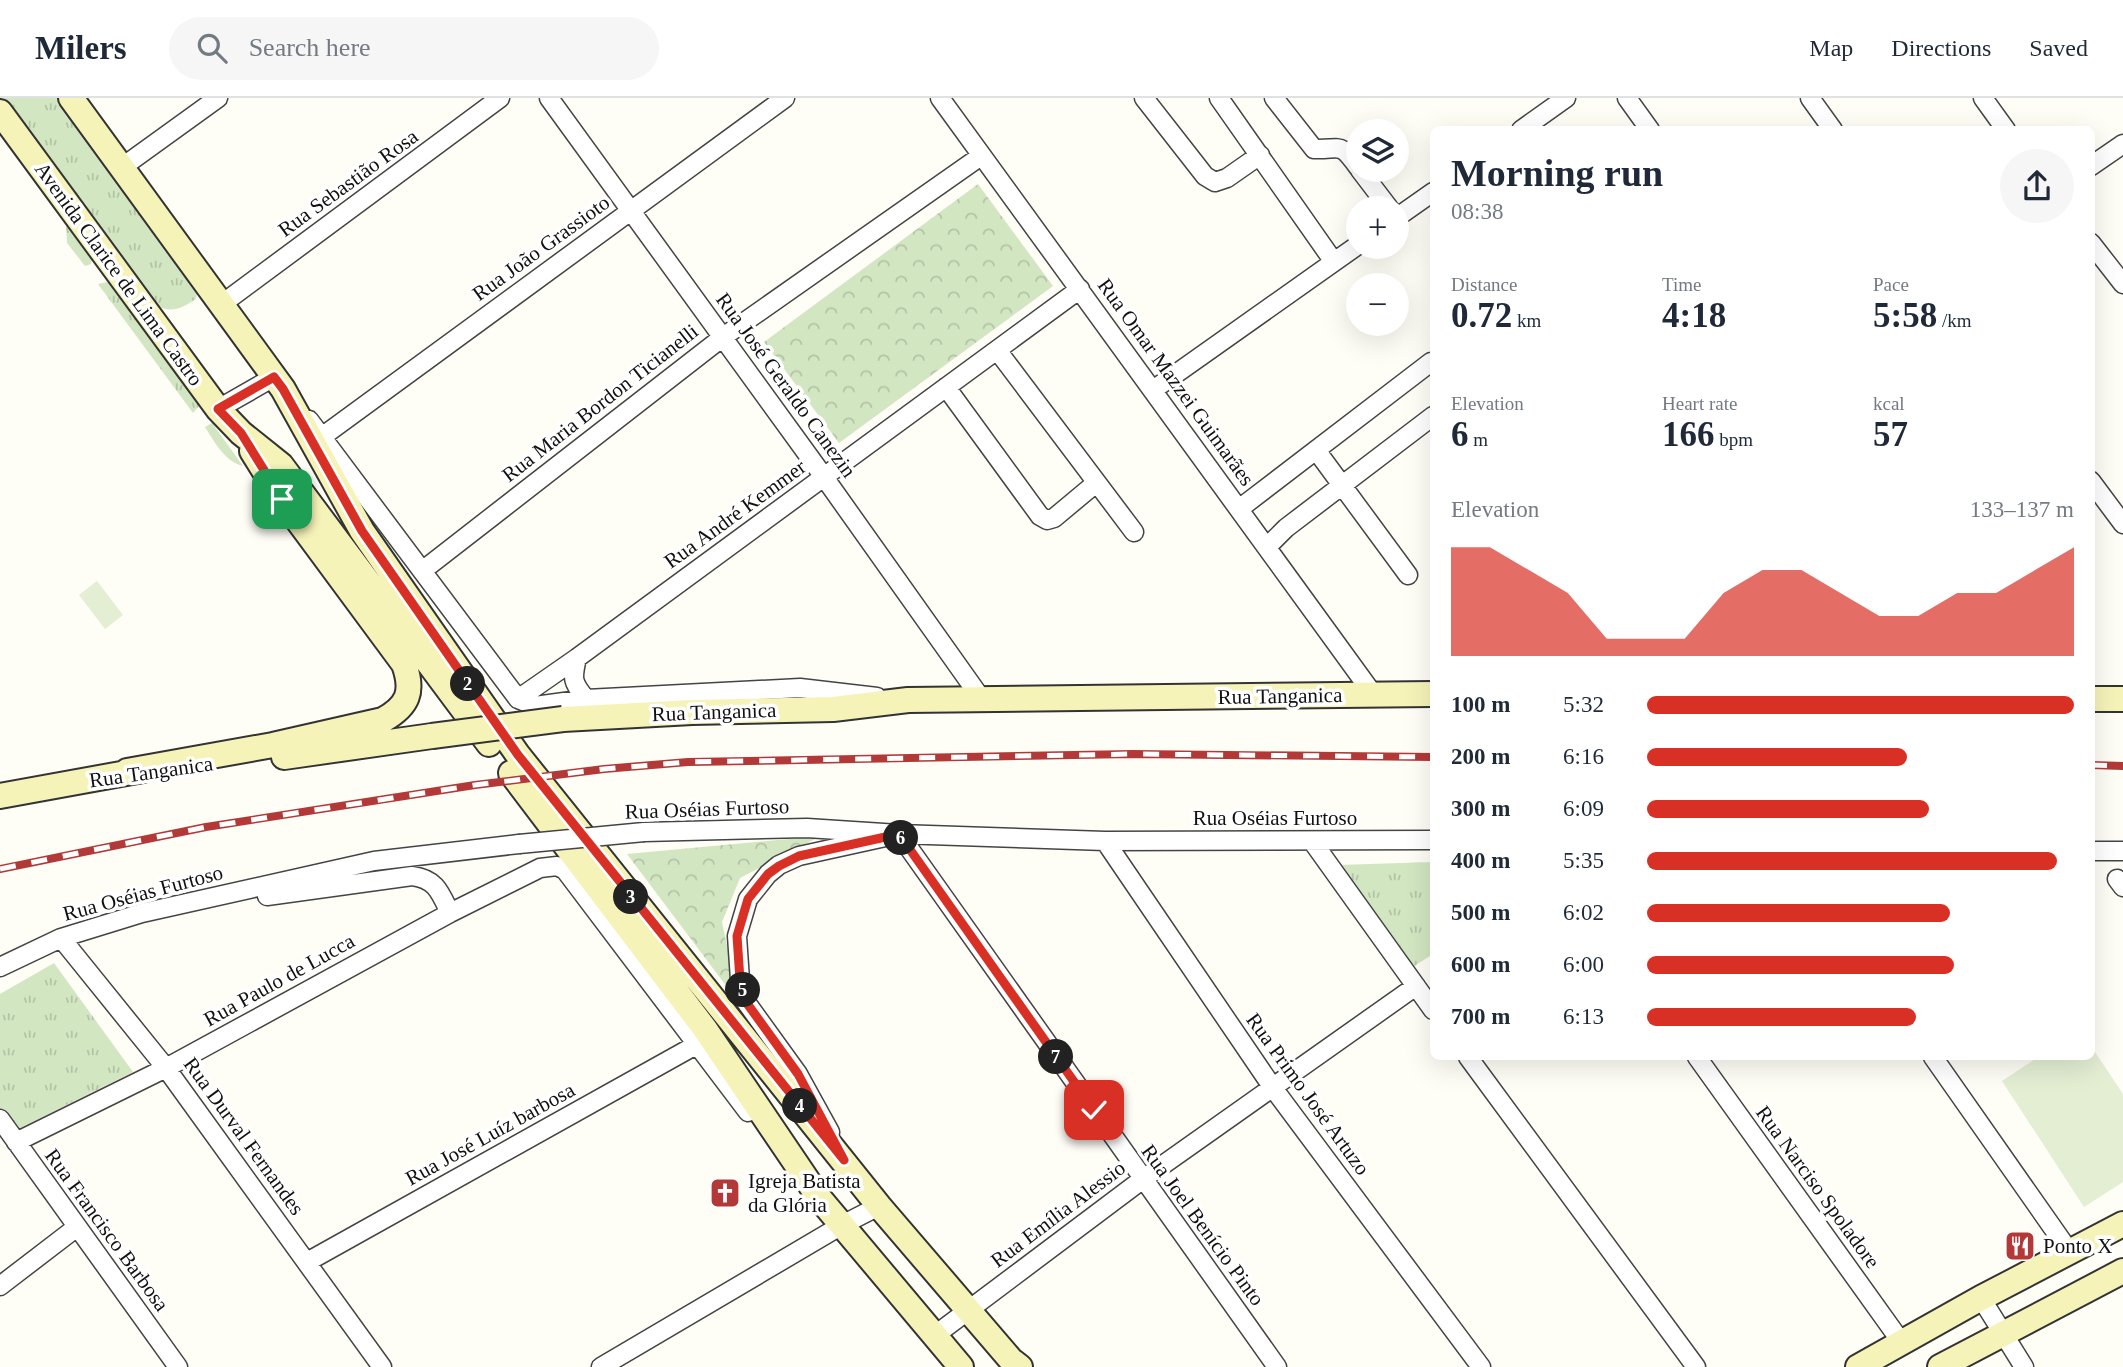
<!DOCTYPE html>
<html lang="en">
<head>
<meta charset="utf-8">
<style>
	body { margin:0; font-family:Georgia,serif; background:#f6f6f7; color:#1f2937; height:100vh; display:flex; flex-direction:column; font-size:26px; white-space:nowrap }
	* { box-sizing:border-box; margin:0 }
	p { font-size:23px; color:#747a83 }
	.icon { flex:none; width:38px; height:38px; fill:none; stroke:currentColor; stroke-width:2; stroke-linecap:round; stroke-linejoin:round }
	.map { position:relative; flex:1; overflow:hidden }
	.side { position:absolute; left:1430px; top:28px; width:665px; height:934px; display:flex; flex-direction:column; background:#fff; border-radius:10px; box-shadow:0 7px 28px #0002 }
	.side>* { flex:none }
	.tools { position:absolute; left:1346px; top:21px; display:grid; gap:14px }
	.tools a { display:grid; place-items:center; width:63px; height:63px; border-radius:50%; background:#fff; box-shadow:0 7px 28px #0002; font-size:35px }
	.pin { position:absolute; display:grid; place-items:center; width:60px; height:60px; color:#fff; margin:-30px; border-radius:14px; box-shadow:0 4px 10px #0006 }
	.km { position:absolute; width:35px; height:35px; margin:-18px; border-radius:50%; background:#222; color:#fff; font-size:19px; line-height:35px; text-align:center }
	.round { display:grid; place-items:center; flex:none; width:74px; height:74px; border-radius:37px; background:#f6f6f7 }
	.summary { display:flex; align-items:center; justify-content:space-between; height:119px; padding:0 21px }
	h1 { font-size:38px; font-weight:600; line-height:52px }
	.metrics { display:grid; grid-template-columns:repeat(3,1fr); gap:10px; height:119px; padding:7px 21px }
	.metrics div { display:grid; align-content:center }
	.metrics b { font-size:35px; font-weight:600 }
	.metrics small { font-size:19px; font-weight:400 }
	.metrics p { font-size:19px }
	.chart { height:196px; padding:14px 21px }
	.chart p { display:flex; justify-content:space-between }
	.chart svg { width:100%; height:126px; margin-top:7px; fill:#d93025; opacity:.7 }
	ul { padding:0 21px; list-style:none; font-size:23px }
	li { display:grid; grid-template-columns:112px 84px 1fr; align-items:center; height:52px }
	li i { height:18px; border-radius:9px; background:#d93025 }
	header { display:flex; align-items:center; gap:42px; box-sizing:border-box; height:98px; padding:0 35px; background:#fff; border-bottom:2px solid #e0e1e3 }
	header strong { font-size:33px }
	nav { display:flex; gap:38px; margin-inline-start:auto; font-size:24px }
	.search { width:490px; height:63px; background:#f6f6f7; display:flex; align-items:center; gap:18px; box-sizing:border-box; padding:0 24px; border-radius:38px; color:#747a83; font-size:26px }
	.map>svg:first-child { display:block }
	.grass { fill:url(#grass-tufts) }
	.park { fill:url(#park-crowns) }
	.pitch { fill:#e3eed3 }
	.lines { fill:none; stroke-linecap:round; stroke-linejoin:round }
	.street-casing { stroke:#444; stroke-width:21 }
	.secondary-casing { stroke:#333; stroke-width:28 }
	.street { stroke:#fff; stroke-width:18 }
	.secondary { stroke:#f6f3b9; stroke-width:24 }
	.rail-casing { stroke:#b23938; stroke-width:8 }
	.rail { stroke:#fff; stroke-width:5; stroke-dasharray:16; stroke-linecap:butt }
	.street-bridge-casing { stroke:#444; stroke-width:21; stroke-linecap:butt }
	.secondary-bridge-casing { stroke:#333; stroke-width:28; stroke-linecap:butt }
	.street-bridge { stroke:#fff; stroke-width:18 }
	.secondary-bridge { stroke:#f6f3b9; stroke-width:24 }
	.route-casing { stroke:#fff; stroke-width:14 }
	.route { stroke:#d93025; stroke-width:9 }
	.labels { text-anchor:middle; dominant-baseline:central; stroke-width:7; stroke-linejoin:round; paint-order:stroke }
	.street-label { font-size:21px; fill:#111; stroke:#fff }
	.poi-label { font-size:21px; fill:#111; stroke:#fff; text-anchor:start }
</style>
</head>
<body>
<header>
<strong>Milers</strong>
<div class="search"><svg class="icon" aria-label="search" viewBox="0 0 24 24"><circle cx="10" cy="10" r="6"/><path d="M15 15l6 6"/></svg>Search here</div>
<nav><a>Map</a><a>Directions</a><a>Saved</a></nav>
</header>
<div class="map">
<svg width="2123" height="1269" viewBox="0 0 2123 1269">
	<defs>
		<pattern id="grass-tufts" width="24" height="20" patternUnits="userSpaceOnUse" patternTransform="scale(1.75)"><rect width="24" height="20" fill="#d2e6c2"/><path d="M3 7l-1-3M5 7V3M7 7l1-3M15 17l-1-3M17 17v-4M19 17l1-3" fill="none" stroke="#b3c4a6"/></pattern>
		<pattern id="park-crowns" width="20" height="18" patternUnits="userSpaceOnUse" patternTransform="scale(1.75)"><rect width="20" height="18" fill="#d2e6c2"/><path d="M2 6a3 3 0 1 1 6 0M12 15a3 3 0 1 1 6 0" fill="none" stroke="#b3c4a6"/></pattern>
	</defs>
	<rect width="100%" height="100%" fill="#fefdf6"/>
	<!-- grass -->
	<path class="grass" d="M3,0H57L194,188L197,195L196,201C182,210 171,216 156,207Z
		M66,127L92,161L91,166L85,168L67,145Z
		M108,184L199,308L193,315L98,186Z
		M212,325L243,368C225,364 214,343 205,329Z
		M1433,764V856L1413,869L1338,767Z
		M54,865L133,974L14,1033L0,1014V896Z"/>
	<!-- park -->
	<path class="park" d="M978,86L1053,188L839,345L764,244Z
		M821,738L740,780L722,824L739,905L627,756Z"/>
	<!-- pitch -->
	<path class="pitch" d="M97,483L123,517L105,531L79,497Z
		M2091,948L2123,996V1084L2084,1109L2002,983L2038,959H2091Z"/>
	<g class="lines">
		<!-- street casing -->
		<g class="street-casing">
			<path id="street" d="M549,0L824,379L983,603
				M940,0L1373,596
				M1144,0L1205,78L1215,84L1227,80L1260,57
				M1219,0L1334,164
				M1274,0L1314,51C1342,52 1339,43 1358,69
				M1627,0L1650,32
				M1810,0L1833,32
				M1983,0L2006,32
				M1521,32L1566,0
				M2091,68L2123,46
				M121,70L218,0
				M1360,72L1389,110
				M1396,120L1433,94
				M2091,145L2123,186
				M222,206L500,0
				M997,252L1134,434
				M946,289L1040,418L1047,422L1054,420L1096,385
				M1153,292L1358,147
				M218,311L274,279
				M309,322L518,601L535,608L586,601L800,590L877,599
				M323,338L785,0
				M1316,352L1408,477
				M2091,383L2123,426
				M1239,411L1431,264
				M1267,449L1286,430L1433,318
				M422,473L723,239L981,58
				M577,560C572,581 572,584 586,601
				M518,601L577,560L1080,191
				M644,734L807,730L899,736L1105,743L1433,742
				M1105,743L1273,990L1481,1269
				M1312,743L1433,912
				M2091,753H2123
				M2117,781L2123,789
				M267,798L412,778C436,781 440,794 450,815
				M61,840L166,970L382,1269
				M0,869L61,840L142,815L374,763L519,746
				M1468,959L1696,1269
				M1697,959L1902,1245
				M1933,959L2069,1153
				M0,1021L178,1269
				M830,1034L798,976L746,904L740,882L737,838L748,801L768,776L779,767L799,758L899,736L1277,1269
				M16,1044L166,970L450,815L540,770L557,768L565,772L748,1014
				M307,1164L696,947
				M0,1188L77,1129
				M1981,1200L2024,1269
				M934,1238L1143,1081L1416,888
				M601,1269L842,1127L879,1108"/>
		</g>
		<!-- secondary casing -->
		<g class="secondary-casing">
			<path id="secondary" d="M71,0L283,291L362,433L518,657L879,1108L1011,1262L1020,1269
				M0,14L218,311L241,335L281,367L489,646
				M2091,601H2123
				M563,621L692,614L833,611L908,602L1433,596
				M284,659L432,638
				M127,673L273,647L383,622C408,608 414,594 404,566L282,401L252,353
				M511,675L705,931L820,1101L961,1269
				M0,698L143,672
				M1858,1269L1981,1200L2123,1126
				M1940,1269L2123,1173"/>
		</g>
		<!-- street -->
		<use href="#street" class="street"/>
		<!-- secondary -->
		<use href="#secondary" class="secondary"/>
		<!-- rail casing -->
		<g class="rail-casing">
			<path id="rail" d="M2091,667L2123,668
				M0,771L206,729L475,687L604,671L688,664L1133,656L1433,659"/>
		</g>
		<!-- rail -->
		<use href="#rail" class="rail"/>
		<!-- street-bridge casing -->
		<g class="street-bridge-casing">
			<path id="street-bridge" d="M519,746L644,734"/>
		</g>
		<!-- secondary-bridge casing -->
		<g class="secondary-bridge-casing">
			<path id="secondary-bridge" d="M432,638L563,621"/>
		</g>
		<!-- street-bridge -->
		<use href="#street-bridge" class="street-bridge"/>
		<!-- secondary-bridge -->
		<use href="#secondary-bridge" class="secondary-bridge"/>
	</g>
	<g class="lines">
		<!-- route casing -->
		<g class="route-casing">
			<path id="route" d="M282,401L241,335L218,311L274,279L283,291L362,433L518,657L844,1062L798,976L746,904L740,882L737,838L748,801L768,776L779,768L799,758L899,736L1094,1012"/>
		</g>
		<!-- route -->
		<use href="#route" class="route"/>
	</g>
	<!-- icons -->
	<defs>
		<g id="church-square" transform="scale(1.575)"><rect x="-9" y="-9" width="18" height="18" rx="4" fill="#b23938" stroke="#fff"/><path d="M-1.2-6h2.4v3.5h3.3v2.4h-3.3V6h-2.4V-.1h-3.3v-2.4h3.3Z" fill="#fff"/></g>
		<g id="restaurant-square" transform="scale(1.575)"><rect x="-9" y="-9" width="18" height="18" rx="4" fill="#b23938" stroke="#fff"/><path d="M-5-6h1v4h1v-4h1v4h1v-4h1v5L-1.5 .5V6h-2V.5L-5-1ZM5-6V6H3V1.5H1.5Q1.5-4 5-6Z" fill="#fff"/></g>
	</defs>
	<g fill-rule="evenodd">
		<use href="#church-square" x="725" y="1095"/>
		<use href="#restaurant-square" x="2020" y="1148"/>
	</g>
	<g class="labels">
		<!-- street labels -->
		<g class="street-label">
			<text transform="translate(348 85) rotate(-36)">Rua Sebastião Rosa</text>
			<text transform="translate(541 150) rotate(-36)">Rua João Grassioto</text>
			<text transform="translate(119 176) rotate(54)">Avenida Clarice de Lima Castro</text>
			<text transform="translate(1176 284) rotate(54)">Rua Omar Mazzei Guimarães</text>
			<text transform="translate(786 287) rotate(54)">Rua José Geraldo Canezin</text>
			<text transform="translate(600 305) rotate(-38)">Rua Maria Bordon Ticianelli</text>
			<text transform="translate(735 416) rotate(-36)">Rua André Kemmer</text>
			<text transform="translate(1280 598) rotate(-1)">Rua Tanganica</text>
			<text transform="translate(714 614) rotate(-2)">Rua Tanganica</text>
			<text transform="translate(151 674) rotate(-8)">Rua Tanganica</text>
			<text transform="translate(707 711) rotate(-2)">Rua Oséias Furtoso</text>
			<text x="1275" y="720">Rua Oséias Furtoso</text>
			<text transform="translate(143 795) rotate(-15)">Rua Oséias Furtoso</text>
			<text transform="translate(279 882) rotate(-29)">Rua Paulo de Lucca</text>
			<text transform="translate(1308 996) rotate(54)">Rua Primo José Artuzo</text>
			<text transform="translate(490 1036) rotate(-29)">Rua José Luíz barbosa</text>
			<text transform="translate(244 1038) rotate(54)">Rua Durval Fernandes</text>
			<text transform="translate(1818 1089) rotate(54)">Rua Narciso Spoladore</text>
			<text transform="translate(1058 1116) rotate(-37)">Rua Emília Alessio</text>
			<text transform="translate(1203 1127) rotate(54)">Rua Joel Benício Pinto</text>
			<text transform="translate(107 1132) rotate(54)">Rua Francisco Barbosa</text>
		</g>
		<!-- poi labels -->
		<g class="poi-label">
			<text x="748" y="1083">Igreja Batista<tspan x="748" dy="24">da Glória</tspan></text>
			<text x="2043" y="1148">Ponto X</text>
		</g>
	</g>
</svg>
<div class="tools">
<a><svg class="icon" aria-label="layers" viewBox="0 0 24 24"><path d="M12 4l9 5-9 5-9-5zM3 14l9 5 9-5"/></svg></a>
<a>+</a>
<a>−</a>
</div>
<div class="pin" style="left:282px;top:401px;background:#1e9e55"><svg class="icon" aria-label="arrive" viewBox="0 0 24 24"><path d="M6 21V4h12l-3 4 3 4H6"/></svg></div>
<div class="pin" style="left:1094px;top:1012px;background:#d93025"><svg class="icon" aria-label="check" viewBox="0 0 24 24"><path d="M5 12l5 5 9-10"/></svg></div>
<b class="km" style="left:468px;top:586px">2</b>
<b class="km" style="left:631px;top:799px">3</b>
<b class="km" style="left:800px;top:1008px">4</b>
<b class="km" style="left:743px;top:892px">5</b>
<b class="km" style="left:901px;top:740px">6</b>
<b class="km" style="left:1056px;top:959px">7</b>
<section class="side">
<div class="summary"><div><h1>Morning run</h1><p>08:38</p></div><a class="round"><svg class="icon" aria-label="share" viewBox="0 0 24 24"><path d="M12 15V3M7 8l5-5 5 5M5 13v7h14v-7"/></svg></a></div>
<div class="metrics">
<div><p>Distance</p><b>0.72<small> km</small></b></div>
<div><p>Time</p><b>4:18</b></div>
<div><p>Pace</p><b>5:58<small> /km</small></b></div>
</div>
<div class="metrics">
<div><p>Elevation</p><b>6<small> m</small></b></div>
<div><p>Heart rate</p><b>166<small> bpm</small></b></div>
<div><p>kcal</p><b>57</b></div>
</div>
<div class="chart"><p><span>Elevation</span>133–137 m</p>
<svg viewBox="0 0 160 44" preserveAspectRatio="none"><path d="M0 44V6L10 6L20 14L30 22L40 38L50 38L60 38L70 22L80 14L90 14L100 22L110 30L120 30L130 22L140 22L150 14L160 6V44z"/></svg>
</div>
<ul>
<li><b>100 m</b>5:32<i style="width:100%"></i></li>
<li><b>200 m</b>6:16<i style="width:61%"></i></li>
<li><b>300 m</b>6:09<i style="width:66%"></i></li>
<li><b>400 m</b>5:35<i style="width:96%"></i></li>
<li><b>500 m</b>6:02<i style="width:71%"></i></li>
<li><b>600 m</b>6:00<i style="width:72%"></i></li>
<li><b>700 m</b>6:13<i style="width:63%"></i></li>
</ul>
</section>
</div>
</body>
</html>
